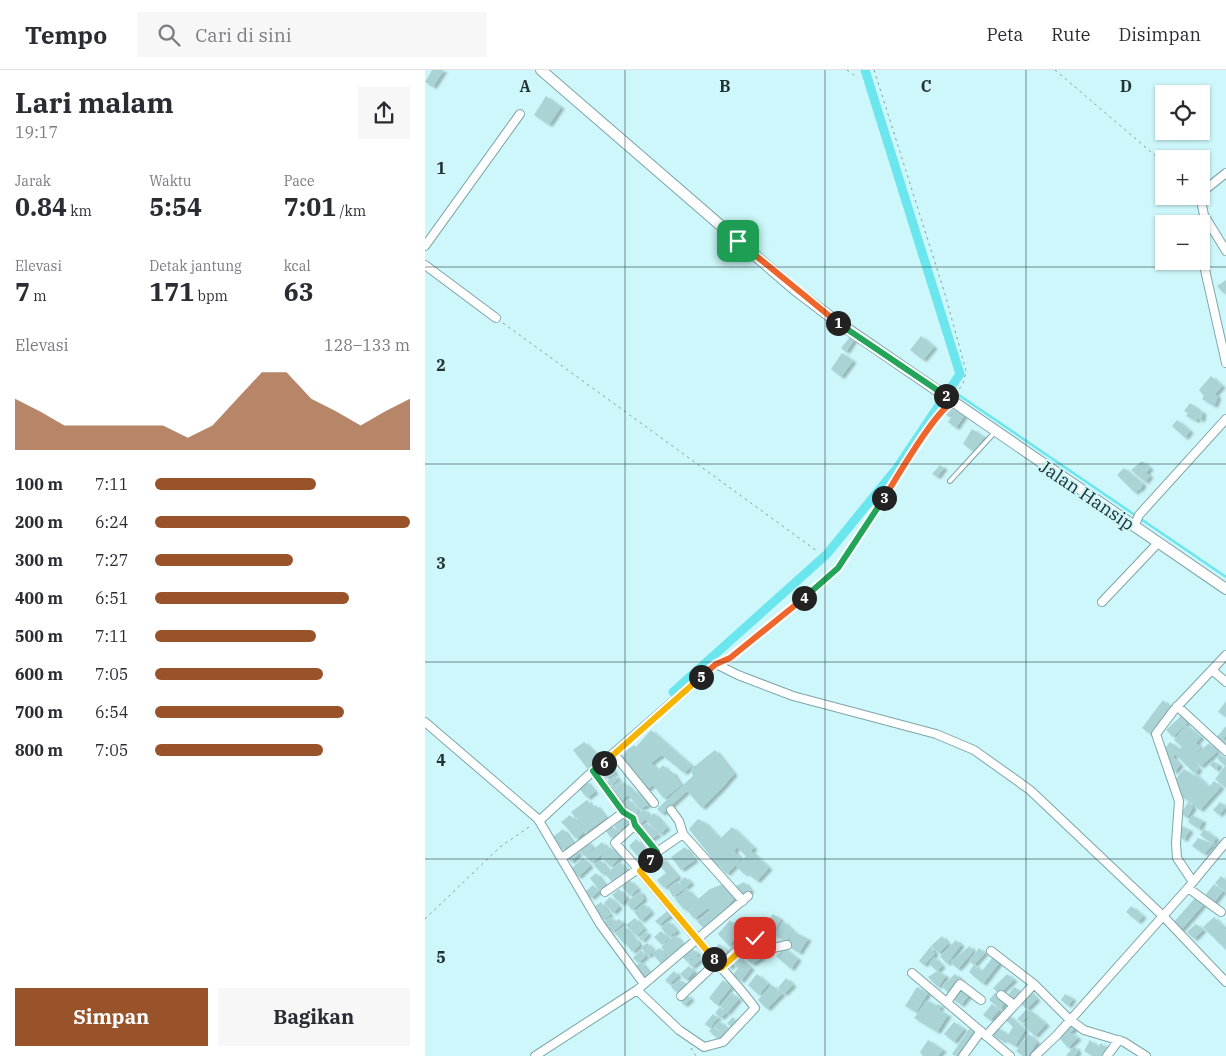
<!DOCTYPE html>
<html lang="id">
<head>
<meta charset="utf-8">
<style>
	body { margin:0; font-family:"IBM Plex Serif",serif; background:#f7f7f7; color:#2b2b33; height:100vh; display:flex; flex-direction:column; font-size:19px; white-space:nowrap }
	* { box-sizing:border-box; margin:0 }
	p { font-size:16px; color:#7c7c81 }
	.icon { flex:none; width:28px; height:28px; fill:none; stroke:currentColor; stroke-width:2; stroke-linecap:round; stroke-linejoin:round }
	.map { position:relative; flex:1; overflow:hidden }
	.sheet { display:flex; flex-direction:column; background:#fff; width:425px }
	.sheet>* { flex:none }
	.tools { position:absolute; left:730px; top:15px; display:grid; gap:10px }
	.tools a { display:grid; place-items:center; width:55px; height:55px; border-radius:0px; background:#fff; box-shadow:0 1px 4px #0004; font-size:25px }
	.pin { position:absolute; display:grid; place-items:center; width:42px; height:42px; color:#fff; margin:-21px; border-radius:10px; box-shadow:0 2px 8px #0006 }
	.km { position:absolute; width:25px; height:25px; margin:-12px; border-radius:50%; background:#222; color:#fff; font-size:14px; line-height:25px; text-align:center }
	.round { display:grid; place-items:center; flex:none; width:52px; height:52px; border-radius:0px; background:#f7f7f7 }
	.overview { display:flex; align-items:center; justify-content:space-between; height:85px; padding:0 15px }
	h1 { font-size:28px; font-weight:700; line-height:38px }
	.metrics { display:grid; grid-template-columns:repeat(3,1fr); gap:8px; height:85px; padding:5px 15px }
	.metrics div { display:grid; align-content:center }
	.metrics b { font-size:25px; font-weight:700 }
	.metrics small { font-size:14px; font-weight:400 }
	.metrics p { font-size:14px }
	.chart { height:140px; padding:10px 15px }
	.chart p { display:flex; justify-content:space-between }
	.chart svg { width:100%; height:90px; margin-top:5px; fill:#99532a; opacity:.7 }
	.button { display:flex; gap:10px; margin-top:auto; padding:10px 15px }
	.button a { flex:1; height:58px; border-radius:0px; background:#99532a; color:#fff; font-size:20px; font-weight:700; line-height:58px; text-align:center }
	.button a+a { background:#f7f7f7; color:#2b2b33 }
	ul { padding:0 15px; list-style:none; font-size:16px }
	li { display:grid; grid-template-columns:80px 60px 1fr; align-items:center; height:38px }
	li i { height:12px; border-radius:6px; background:#99532a }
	header { display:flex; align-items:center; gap:30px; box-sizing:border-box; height:70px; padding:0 25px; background:#fff; border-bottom:1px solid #e1e1e2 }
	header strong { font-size:24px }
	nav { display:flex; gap:28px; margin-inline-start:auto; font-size:18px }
	.search { width:350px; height:45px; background:#f7f7f7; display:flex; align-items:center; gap:12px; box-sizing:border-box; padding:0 18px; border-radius:0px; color:#7c7c81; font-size:19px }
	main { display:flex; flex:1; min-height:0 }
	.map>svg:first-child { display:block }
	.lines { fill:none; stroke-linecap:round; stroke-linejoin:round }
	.stream { stroke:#6be6ef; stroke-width:2.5 }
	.canal { stroke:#6be6ef; stroke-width:9 }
	.building { fill:#aad3d6; filter:url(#shadow) }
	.service-casing { stroke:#7ea5a8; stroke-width:6 }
	.minor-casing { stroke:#7ea5a8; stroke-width:10 }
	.tertiary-casing { stroke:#7ea5a8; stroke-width:12 }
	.path { stroke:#819fa1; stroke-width:1; stroke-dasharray:2.5 4; stroke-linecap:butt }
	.service { stroke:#fff; stroke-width:4 }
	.minor { stroke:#fff; stroke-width:8 }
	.tertiary { stroke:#fff; stroke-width:10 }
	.split-1-casing { stroke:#fff; stroke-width:10 }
	.split-2-casing { stroke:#fff; stroke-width:10 }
	.split-3-casing { stroke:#fff; stroke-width:10 }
	.split-4-casing { stroke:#fff; stroke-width:10 }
	.split-5-casing { stroke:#fff; stroke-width:10 }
	.split-6-casing { stroke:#fff; stroke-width:10 }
	.split-7-casing { stroke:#fff; stroke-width:10 }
	.split-8-casing { stroke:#fff; stroke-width:10 }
	.split-9-casing { stroke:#fff; stroke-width:10 }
	.split-1 { stroke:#f0652b; stroke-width:6 }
	.split-2 { stroke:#22a559; stroke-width:6 }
	.split-3 { stroke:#f0652b; stroke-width:6 }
	.split-4 { stroke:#22a559; stroke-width:6 }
	.split-5 { stroke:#f0652b; stroke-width:6 }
	.split-6 { stroke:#f5b400; stroke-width:6 }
	.split-7 { stroke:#22a559; stroke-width:6 }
	.split-8 { stroke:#f5b400; stroke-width:6 }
	.split-9 { stroke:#f5b400; stroke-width:6 }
	.grid { fill:none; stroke:#233334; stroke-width:1; stroke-opacity:0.55 }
	.labels { text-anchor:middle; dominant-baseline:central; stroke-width:4; stroke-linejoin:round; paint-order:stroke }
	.street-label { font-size:18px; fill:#233334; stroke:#cdf7fa }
	.grid-label { font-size:16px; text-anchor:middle; font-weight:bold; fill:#233334; stroke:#cdf7fa; stroke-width:4; stroke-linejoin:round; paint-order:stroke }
</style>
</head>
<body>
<header>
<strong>Tempo</strong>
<div class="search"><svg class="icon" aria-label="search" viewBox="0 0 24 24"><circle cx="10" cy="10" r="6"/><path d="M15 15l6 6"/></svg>Cari di sini</div>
<nav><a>Peta</a><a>Rute</a><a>Disimpan</a></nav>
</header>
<main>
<section class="sheet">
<div class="overview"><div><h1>Lari malam</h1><p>19:17</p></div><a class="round"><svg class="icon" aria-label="share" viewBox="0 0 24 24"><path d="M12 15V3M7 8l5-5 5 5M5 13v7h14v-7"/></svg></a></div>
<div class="metrics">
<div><p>Jarak</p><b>0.84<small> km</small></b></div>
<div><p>Waktu</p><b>5:54</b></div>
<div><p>Pace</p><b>7:01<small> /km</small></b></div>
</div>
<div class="metrics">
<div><p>Elevasi</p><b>7<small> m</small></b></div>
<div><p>Detak jantung</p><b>171<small> bpm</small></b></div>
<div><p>kcal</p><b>63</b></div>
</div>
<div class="chart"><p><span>Elevasi</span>128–133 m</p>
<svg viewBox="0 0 160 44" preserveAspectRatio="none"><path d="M0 44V19L10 25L20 32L30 32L40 32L50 32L60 32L70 38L80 32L90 19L100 6L110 6L120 19L130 25L140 32L150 25L160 19V44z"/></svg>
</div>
<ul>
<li><b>100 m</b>7:11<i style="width:63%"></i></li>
<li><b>200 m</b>6:24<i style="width:100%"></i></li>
<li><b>300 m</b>7:27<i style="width:54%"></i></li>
<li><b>400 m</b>6:51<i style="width:76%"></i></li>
<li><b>500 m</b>7:11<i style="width:63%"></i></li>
<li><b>600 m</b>7:05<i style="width:66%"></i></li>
<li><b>700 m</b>6:54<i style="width:74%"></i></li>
<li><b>800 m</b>7:05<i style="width:66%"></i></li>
</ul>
<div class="button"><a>Simpan</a><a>Bagikan</a></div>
</section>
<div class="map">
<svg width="801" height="986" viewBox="0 0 801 986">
	<defs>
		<filter id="shadow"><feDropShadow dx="3.5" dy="2" stdDeviation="1" flood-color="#0004"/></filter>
	</defs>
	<rect width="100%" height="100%" fill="#cdf7fa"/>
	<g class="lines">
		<!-- stream -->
		<path class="stream" d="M525,319L801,507"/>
		<!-- canal -->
		<path class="canal" d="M248,622L402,484L472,398L535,304L440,0"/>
	</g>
	<!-- building -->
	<path class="building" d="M7,0H19L8,17L0,12Z
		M121,26L136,37L124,55L109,45Z
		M801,210V221L798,223L792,216Z
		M496,266L509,277L498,290L485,280Z
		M425,267L429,270L421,282L416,278Z
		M417,283L428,291L416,307L406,299Z
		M786,306L797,316L790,324L793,327L789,336L777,329L779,326L774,320Z
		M765,333L778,343L776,351L773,348L771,351L761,346L763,343L759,341Z
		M523,336L529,341L524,347L518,342Z
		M531,340L539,346L531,358L523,352Z
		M752,350L765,361L760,368L747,356Z
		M547,359L559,367L549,382L538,374Z
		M717,391L725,398L721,403L725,406L720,412L706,400Z
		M515,395L519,398L512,407L507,404Z
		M699,398L718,414L715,420L713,419L710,423L692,405Z
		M738,630L746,638L726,665L717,658Z
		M801,631V647L793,642Z
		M756,646L762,653L748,667L741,660Z
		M761,655L776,667L771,673L776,678L765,690L784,673L792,682L776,696L765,690L774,699L770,704L784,717L789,711L796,717L775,740L764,731L768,737L762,748L756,743L764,731L752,724L745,716L759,699L769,706L770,704L750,684L748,687L755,695L749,703L743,692L735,685L745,672L754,679L757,677L749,670Z
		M801,656V665L798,669L801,671V676L791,668Z
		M226,660L267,696L259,703L237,685L226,693L233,700L238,695L244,702H247L256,715L239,729L228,715L221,720L197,688L202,680L209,675L211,677Z
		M159,672L174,687L162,698L148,680Z
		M290,680L309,704L297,718L277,738L262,721L237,744L232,739L268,706L266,699Z
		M795,684L801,689V718L790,709L800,696L792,688Z
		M788,691L794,695L791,700L785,695Z
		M182,692L190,703L181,709L174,698Z
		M190,705L193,709L185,716L182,712Z
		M196,710L197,712L189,725L200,713L208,721L209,720L223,735L215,739L203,725L193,734L183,720Z
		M161,711L170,722L162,728L153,717Z
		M203,729L214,741L208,746L196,735Z
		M162,730L167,737L151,749L146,742Z
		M795,732L801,737L794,745L788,740Z
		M171,735L181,748L160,763L150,751Z
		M219,739L224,746L214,755L208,749Z
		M229,743L242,758L235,764L221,750Z
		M145,745L150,751L142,758L136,752Z
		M767,745L778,751L774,759L763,752Z
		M201,747L205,752L194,761L189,756Z
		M273,749L280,753L295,769L307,757L329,778L326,781L344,798L332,811L322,803L319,804L311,796L321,786L312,777L309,781L316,789L302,804L291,793L288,794L284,789L286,787L264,759Z
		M150,752L158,763L151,769L142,758Z
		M222,753L233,765L223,771L216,757Z
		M752,754L765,760L759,770L754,766Z
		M187,756L193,763L186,768L181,761Z
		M138,759L148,773L137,780L128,767Z
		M779,759L791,768L788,774L775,765Z
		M773,768L788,774L779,784L767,776Z
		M211,769L224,784L217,791L204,776Z
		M162,771L168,778L159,786L152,778Z
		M177,772L183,779L167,793L161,786Z
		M185,777L195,787L186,797L176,787Z
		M260,777L270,790L256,800L246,787Z
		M150,779L154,784L146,792L141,786Z
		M158,788L165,796L153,807L146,799Z
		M237,788L253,807L239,818L232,810L241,803L232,792Z
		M175,790L183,800L177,804L169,795Z
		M195,792L202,800L187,812L180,804Z
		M171,803L180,815L174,820L165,808Z
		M796,806L801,810V822L790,813Z
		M260,807L266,813L260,818L254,812Z
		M204,810L213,819L205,826L197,817Z
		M252,811L259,819L248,827L243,818Z
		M319,812L326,821L318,827L311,816Z
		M298,814L310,828L280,860L272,851L286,841L283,838L269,849L262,840L270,832L259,840L250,829L262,819L272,830L285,819Z
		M789,814L798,821L787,835L778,828Z
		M168,815L174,821L166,828L160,822Z
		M194,819L202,828L196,834L187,825Z
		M215,821L219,829L207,840L201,833Z
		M185,827L194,837L188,843L179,833Z
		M770,828L778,835L756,860L748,853Z
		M176,832L185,845L178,850L169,837Z
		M219,834L226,842L216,851L209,842Z
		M706,836L718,846L713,852L701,842Z
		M245,839L248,843L234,855L230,851Z
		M348,844L356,849L346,867L337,858Z
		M185,847L189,851L181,857L177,853Z
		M789,847L801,860V880L778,857Z
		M210,848L219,859L211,866L201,855Z
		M194,849L198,854L187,862L183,857Z
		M305,850L315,861L304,876L293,864Z
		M243,851L252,861L244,867L236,858Z
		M358,851L369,862L383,869L374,883L362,875L369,862L361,871L349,865Z
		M771,854L778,860L769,869L762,862Z
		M199,856L209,868L200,875L190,863Z
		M220,861L223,864L217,871L214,868Z
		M236,861L243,869L237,875L229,867Z
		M250,865L260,877L250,886L242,876L249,886L246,889L236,877Z
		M517,866L523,874L514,883L506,876L510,884L499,895L494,891L506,876Z
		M330,867L343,880L335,889L327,894L315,883L322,877L332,886L324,877Z
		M210,868L215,875L207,882L202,875Z
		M531,870L536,875L522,894L515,886Z
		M222,873L229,881L223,886L216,878Z
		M294,874L302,880L296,889L287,881Z
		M545,876L548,882L533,899L525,892Z
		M235,878L243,889L236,894L227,883Z
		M359,878L373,889L366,899L351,886Z
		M554,878L560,883L549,895L544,891Z
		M268,879L273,884L262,892L258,887Z
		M216,880L221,886L213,893L208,888Z
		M309,883L326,898L316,911L308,905L313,898L308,894L304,898L300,894Z
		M272,886L275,890L267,897L263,893Z
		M509,887L517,896L512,901L521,906L513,917L503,907L512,901L504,894Z
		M568,887L575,892L558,914L544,902L549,895L557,901Z
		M216,892L225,904L220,911L209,897Z
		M264,896L269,902L261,910L255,904Z
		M249,901L253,906L244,914L240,910Z
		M332,904L343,914L334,925L323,915Z
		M530,904L537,911L524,924L517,916Z
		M582,904L589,910L574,924L568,918Z
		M361,908L368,915L359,924L353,918Z
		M254,909L262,917L255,925L246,917Z
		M298,910L306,917L292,935L284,928Z
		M537,914L545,924L536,935L527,928Z
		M347,915L357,924L342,939L333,930Z
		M492,917L503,923L491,942L480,936Z
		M589,917L596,922L588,931L582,926Z
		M603,920L612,929L602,939L593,931Z
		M307,923L314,929L302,943L295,936Z
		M570,923L581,931L575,939L564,930Z
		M640,924L648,929L643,936L636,930Z
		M262,925L266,929L259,935L255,931Z
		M502,930L510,935L507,939L513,934L516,936L514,940L523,945L512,962L489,948Z
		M567,934L574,940L565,950L558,945Z
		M295,937L301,943L296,948L290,943Z
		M602,939L608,943L596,952L592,949Z
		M608,943L621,954L610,966L598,955Z
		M288,944L293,948L285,958L280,954Z
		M583,945L600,960L590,976L580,970L583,965L578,971L567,965L572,957L583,965L588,957L578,947Z
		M308,947L313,953L307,958L302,953Z
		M294,951L303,959L299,965L289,956Z
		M529,952L539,959L529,972L519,964Z
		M645,953L650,958L639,969L647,963L653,968L643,978L632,965Z
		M289,957L298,966L294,970L284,961Z
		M545,958L549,964L530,986L527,984Z
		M604,964L612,972L603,986H598L591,981Z
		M503,970L518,980L513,986H498L495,982Z
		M665,970L673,977L676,973L683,980L679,986H668L659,981Z
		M650,976L653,982L650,986H642L641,985Z"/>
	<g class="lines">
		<!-- service casing -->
		<g class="service-casing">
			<path id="service" d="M525,411L570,362"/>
		</g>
		<!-- minor casing -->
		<g class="minor-casing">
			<path id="minor" d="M776,123L801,103
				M775,126L779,145L775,154
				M779,145L801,181
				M0,176L95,44
				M776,182L801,293
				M0,195L71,248
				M709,457L714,445L801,349
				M677,532L733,473
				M787,600L801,612
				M752,636L801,681
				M0,652L113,749L175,854L219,914
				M189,684L229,733
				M114,751L168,701
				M210,755L190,773L215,801
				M258,764L318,831
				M232,782L258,764L254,751L246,740
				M137,788L199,742
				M768,812L752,788L751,773L754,731L731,664L749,640L801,585
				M763,818L796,842
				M180,822L213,799
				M323,826L212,920L254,960L279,977L298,972L330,938C318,921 303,906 290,890C265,861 240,831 215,801L232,782L210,755L208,749L199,742L168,701L291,594L313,605L368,626L511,664L549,680L605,720L738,846L801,912
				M566,881L609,914L644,949L659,960L699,972L721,986
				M296,898L309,883L330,867L348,878L362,875
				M487,903L585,986
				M576,925L589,935
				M256,926L292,892
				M522,932L535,914L556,930
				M561,966L609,914
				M110,986L212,920
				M538,986L556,961
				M610,986L632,965L763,818L801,772
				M682,986L694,970"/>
		</g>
		<!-- tertiary casing -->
		<g class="tertiary-casing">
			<path id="tertiary" d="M116,0L369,219L411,251L801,519"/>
		</g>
		<!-- path -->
		<path class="path" d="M422,0L430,6
			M449,0L520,224L541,301L539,311L532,323
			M630,0L739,93
			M78,253L392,481
			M301,590L346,556L413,498L521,337
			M0,849L75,777L107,755
			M266,978L271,986"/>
		<!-- service -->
		<use href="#service" class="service"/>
		<!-- minor -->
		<use href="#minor" class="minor"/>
		<!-- tertiary -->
		<use href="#tertiary" class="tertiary"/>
	</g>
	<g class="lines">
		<!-- split-1 casing -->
		<g class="split-1-casing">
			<path id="split-1" d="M313,171L413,253"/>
		</g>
		<!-- split-2 casing -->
		<g class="split-2-casing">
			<path id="split-2" d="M413,253L521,326"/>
		</g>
		<!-- split-3 casing -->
		<g class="split-3-casing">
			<path id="split-3" d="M459,428C472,407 510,341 529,331L521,326"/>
		</g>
		<!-- split-4 casing -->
		<g class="split-4-casing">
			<path id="split-4" d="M379,528L413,498L459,428"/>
		</g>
		<!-- split-5 casing -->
		<g class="split-5-casing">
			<path id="split-5" d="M276,607L291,594L305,588L379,528"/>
		</g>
		<!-- split-6 casing -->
		<g class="split-6-casing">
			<path id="split-6" d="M179,693L276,607"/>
		</g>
		<!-- split-7 casing -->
		<g class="split-7-casing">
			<path id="split-7" d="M179,693L168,701L198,742L208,748L210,755L232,782L225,790"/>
		</g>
		<!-- split-8 casing -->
		<g class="split-8-casing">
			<path id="split-8" d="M225,790L215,801L289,889"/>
		</g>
		<!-- split-9 casing -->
		<g class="split-9-casing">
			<path id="split-9" d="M289,889L296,898L330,868"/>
		</g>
		<!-- split-1 -->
		<use href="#split-1" class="split-1"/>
		<!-- split-2 -->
		<use href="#split-2" class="split-2"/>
		<!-- split-3 -->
		<use href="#split-3" class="split-3"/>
		<!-- split-4 -->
		<use href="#split-4" class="split-4"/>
		<!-- split-5 -->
		<use href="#split-5" class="split-5"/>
		<!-- split-6 -->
		<use href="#split-6" class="split-6"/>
		<!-- split-7 -->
		<use href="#split-7" class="split-7"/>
		<!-- split-8 -->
		<use href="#split-8" class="split-8"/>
		<!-- split-9 -->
		<use href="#split-9" class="split-9"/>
	</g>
	<!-- grid -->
	<path class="grid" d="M200,0V986M400,0V986M601,0V986M0,197H801M0,394H801M0,592H801M0,789H801"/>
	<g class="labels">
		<!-- street labels -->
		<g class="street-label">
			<text transform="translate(662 425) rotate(34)">Jalan Hansip</text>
		</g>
	</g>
	<g class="grid-label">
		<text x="100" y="22">A</text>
		<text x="300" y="22">B</text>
		<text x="501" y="22">C</text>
		<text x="701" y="22">D</text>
		<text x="16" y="104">1</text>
		<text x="16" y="301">2</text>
		<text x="16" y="499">3</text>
		<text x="16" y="696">4</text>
		<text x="16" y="893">5</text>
	</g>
</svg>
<div class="tools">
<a><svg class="icon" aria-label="locate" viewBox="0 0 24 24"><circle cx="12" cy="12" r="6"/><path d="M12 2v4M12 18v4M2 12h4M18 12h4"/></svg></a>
<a>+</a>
<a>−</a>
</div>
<div class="pin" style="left:313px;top:171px;background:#1e9e55"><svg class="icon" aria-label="arrive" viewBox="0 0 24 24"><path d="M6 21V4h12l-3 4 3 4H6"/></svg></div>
<div class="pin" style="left:330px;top:868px;background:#d93025"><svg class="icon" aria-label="check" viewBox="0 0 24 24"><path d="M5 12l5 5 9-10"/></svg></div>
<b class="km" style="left:413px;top:253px">1</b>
<b class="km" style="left:521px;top:326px">2</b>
<b class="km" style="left:459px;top:428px">3</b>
<b class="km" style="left:379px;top:528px">4</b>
<b class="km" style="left:276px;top:607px">5</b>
<b class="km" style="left:179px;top:693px">6</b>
<b class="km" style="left:225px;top:790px">7</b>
<b class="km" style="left:289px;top:889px">8</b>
</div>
</main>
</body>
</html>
